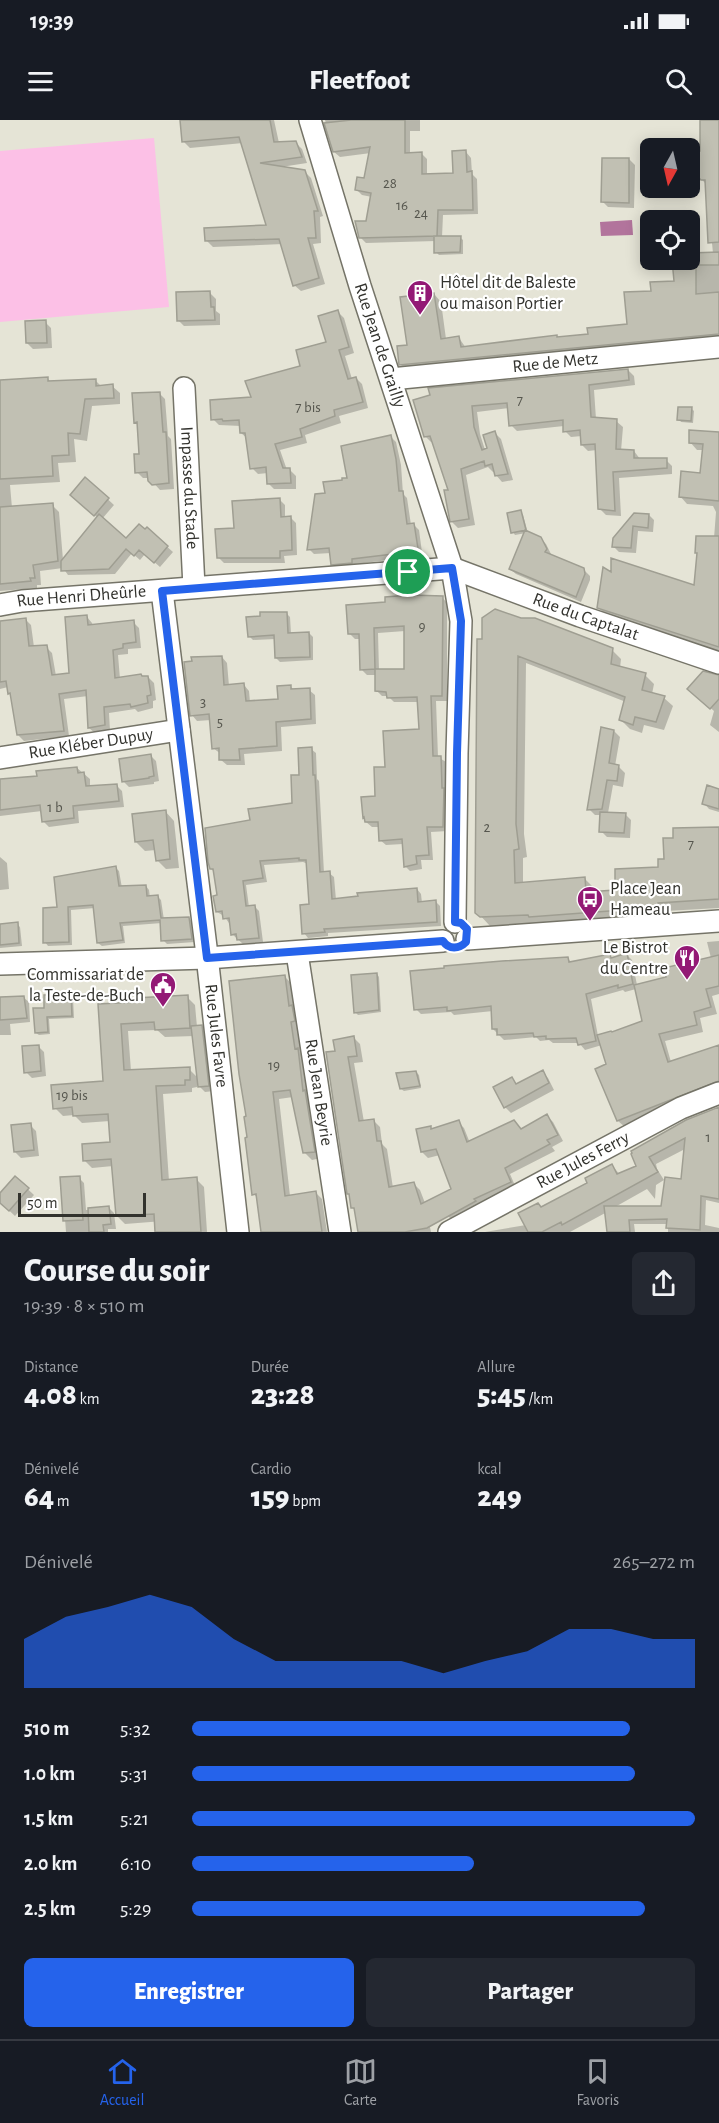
<!DOCTYPE html>
<html lang="fr">
<head>
<meta charset="utf-8">
<style>
	body { margin:0; font-family:"Alegreya Sans",sans-serif; background:#242831; color:#f1f3f6; height:100vh; display:flex; flex-direction:column; font-size:22px; white-space:nowrap }
	* { box-sizing:border-box; margin:0 }
	p { font-size:20px; color:#9ea1a6 }
	.icon { flex:none; width:33px; height:33px; fill:none; stroke:currentColor; stroke-width:2; stroke-linecap:round; stroke-linejoin:round }
	.map { position:relative; height:1112px; overflow:hidden }
	.drawer { display:flex; flex-direction:column; background:#171b24; flex:1 }
	.drawer>* { flex:none }
	.needle { width:39px; rotate:188deg }
	.fabs { position:absolute; left:640px; top:18px; display:grid; gap:12px }
	.fabs a { display:grid; place-items:center; width:60px; height:60px; border-radius:9px; background:#171b24; box-shadow:0 3px 15px #0003; font-size:30px }
	.scale { position:absolute; left:18px; bottom:15px; width:128px; box-sizing:border-box; padding-left:6px; border:3px solid #32322d; border-top:0; font-size:16px; line-height:21px; white-space:nowrap; color:#32322d; -webkit-text-stroke:4px #fff; paint-order:stroke }
	.pin { position:absolute; display:grid; place-items:center; width:51px; height:51px; color:#fff; margin:-26px; border:3px solid #fff; border-radius:50%; box-shadow:0 2px 6px #0007 }
	.round { display:grid; place-items:center; flex:none; width:63px; height:63px; border-radius:9px; background:#242831 }
	.summary { display:flex; align-items:center; justify-content:space-between; height:102px; padding:0 24px }
	h1 { font-size:33px; font-weight:800; line-height:45px }
	.metrics { display:grid; grid-template-columns:repeat(3,1fr); gap:9px; height:102px; padding:6px 24px }
	.metrics div { display:grid; align-content:center }
	.metrics b { font-size:30px; font-weight:800 }
	.metrics small { font-size:16px; font-weight:400 }
	.metrics p { font-size:16px }
	.chart { height:168px; padding:12px 24px }
	.chart p { display:flex; justify-content:space-between }
	.chart svg { width:100%; height:108px; margin-top:6px; fill:#2563eb; opacity:.7 }
	.cta { display:flex; gap:12px; margin-top:auto; padding:12px 24px }
	.cta a { flex:1; height:69px; border-radius:9px; background:#2563eb; color:#fff; font-size:24px; font-weight:800; line-height:69px; text-align:center }
	.cta a+a { background:#242831; color:#f1f3f6 }
	ul { padding:0 24px; list-style:none; font-size:20px }
	li { display:grid; grid-template-columns:96px 72px 1fr; align-items:center; height:45px }
	li i { height:15px; border-radius:8px; background:#2563eb }
	.status { display:flex; justify-content:space-between; align-items:center; height:42px; padding:0 30px; background:#171b24; direction:ltr }
	.status svg { height:16px; fill:currentColor }
	header { display:flex; justify-content:space-between; align-items:center; height:78px; padding:0 24px; background:#171b24; font-size:27px; font-weight:800 }
	.menu { display:flex; justify-content:space-around; align-items:center; height:84px; border-top:2px solid #363941; background:#171b24; font-size:16px; color:#9ea1a6 }
	.menu a { display:grid; justify-items:center; gap:3px }
	.menu .current { color:#2563eb }
	.map>svg:first-child { display:block }
	.green { fill:#fcc0e6 }
	.water { fill:#b2749c }
	.shadow { fill:#0003; fill-rule:evenodd }
	.building { fill:#c1c0b3; stroke:#9f9e92; stroke-width:1.5; fill-rule:evenodd }
	.lines { fill:none; stroke-linecap:round; stroke-linejoin:round }
	.minor-casing { stroke:#757468; stroke-width:24 }
	.minor { stroke:#fff; stroke-width:21 }
	.route-casing { stroke:#fff; stroke-width:12 }
	.route { stroke:#2563eb; stroke-width:8 }
	.labels { text-anchor:middle; dominant-baseline:central; stroke-width:4.5; stroke-linejoin:round; paint-order:stroke }
	.number-label { font-size:15px; fill:#56564e }
	.poi-label { font-size:18px; fill:#32322d; stroke:#fff; text-anchor:start }
	.street-label { font-size:18px; fill:#32322d; stroke:#fff }
</style>
</head>
<body>
<div class="status"><b>19:39</b><svg viewBox="0 0 49 12"><path d="M0 12V9h3v3zM5 12V6h3v6zM10 12V3h3v9zM15 12V0h3v12zM26 1h20v11H26zM47 4h2v5h-2z"/></svg></div>
<header><svg class="icon" aria-label="menu" viewBox="0 0 24 24"><path d="M4 6h16M4 12h16M4 18h16"/></svg>Fleetfoot<svg class="icon" aria-label="search" viewBox="0 0 24 24"><circle cx="10" cy="10" r="6"/><path d="M15 15l6 6"/></svg></header>
<div class="map">
<svg width="719" height="1112" viewBox="0 0 719 1112">
	<rect width="100%" height="100%" fill="#e5e4d6"/>
	<!-- green -->
	<path class="green" d="M154,18L169,187L0,202V31Z"/>
	<!-- water -->
	<path class="water" d="M632,100L633,115L601,116L600,102Z"/>
	<!-- shadow -->
	<path class="shadow" d="M182,0H274L279,23H296L302,29L307,43L281,47L304,51L311,58L323,96L320,97L321,123L313,124L325,164L301,171L294,165L283,124L213,127L206,120L268,107L243,23L190,28L184,22Z
		M325,0H420V11H410V34L421,33L427,39V55L455,54L466,32L471,38L472,54L477,59L478,94L443,95L442,117H460L463,120V134L439,135L436,132V121L366,123L360,117L367,103L372,77L362,75L357,70L365,60L371,33L340,37L334,32Z
		M701,0H719V222L408,252L401,245L434,174L441,182L446,219L459,218L466,228L556,216L559,219L589,215L629,205L653,172L675,162L673,140H690V134L713,133L706,64L691,48L701,32Z
		M629,39L635,45L634,88L608,87L602,81Z
		M210,173L216,179V191L220,194V205L184,206L178,200Z
		M338,192L344,198L354,233L345,236L352,259L356,258L362,264L368,288L339,296L341,303L305,315L307,323L280,330L287,350H290L296,356V369H274L268,363V353L258,354L252,348L248,319L241,313V306L219,305L213,299L253,278L302,247L327,223Z
		M45,202L51,208L52,228L33,229L27,223Z
		M628,250L634,256L635,265L594,270L596,299L616,301L623,307L621,331H634L640,339L666,340L672,346V354L619,358L621,396L606,395L600,389L597,330L588,331L582,325V316L571,317L565,311L564,306L517,311L511,305L509,288L477,292L480,314L485,330L489,329L495,313L501,319L513,360L502,362L496,355L495,351L493,352L488,347L466,355L475,405L458,408L452,402L450,371L434,322H431L425,316L415,281Z
		M48,259L51,262L95,260L102,267L112,266L120,273V284L92,286L87,321L74,319L76,342L58,343L60,362L10,365L12,388L52,385L59,392L63,440L98,398L78,381L86,359L114,385L102,399L126,420L147,409L173,432L160,447L145,434L140,440L132,433L115,454L68,455L63,448L40,451L41,465H37V468L0,471V261Z
		M159,273L165,279L168,316L171,319L174,369L160,370L149,358H143L137,352L140,335L138,305L135,302Z
		M691,288L694,291L693,303L681,302L679,299Z
		M719,313V531L606,495L599,488L612,454L696,467L698,435L696,432L714,418L716,392L713,386L687,384L680,376L701,354L704,330H697L690,322Z
		M390,316L396,322L401,345L403,374L407,378L411,405H414L419,410L423,440L408,442L404,438L356,444L357,448L337,449L332,444L331,433L314,434L309,429L326,374L349,359Z
		M279,379L285,385V398H291L296,403L297,435L284,436L285,443H224L219,438L235,410Z
		M521,392L523,395L528,413L540,418L546,424L552,436L584,450L590,456V460L581,482L516,454L510,449L526,413L515,415L513,412Z
		M649,395L654,400L653,412L638,411L636,433L619,432L614,427V418Z
		M442,477L447,483V581H436L438,637L446,642L448,711L431,712L433,740H421L422,749L410,751L405,746L403,724L386,725L380,720L379,707H372L366,702L376,677L420,611L418,582H394L388,576H382L377,571L376,555H367L362,550L361,519H355L349,513ZM405,511L406,550L379,551L378,513Z
		M286,493L290,497L291,514L309,513L313,517V540L280,542L276,538V519L253,520L249,516Z
		M87,497L92,503L93,506L133,502L139,508L141,528L128,529V534L118,535L120,559L148,557L154,563L156,580L153,581V588L138,592L135,589L109,593L110,611L95,613L89,608L88,576L64,579L69,616L24,621L18,615L12,576L9,573L8,567L0,569V503L25,499L31,505L34,527H46L52,533L56,556L71,554Z
		M478,520L612,530L621,539L620,548L645,555L654,564L652,574L664,578L673,586L664,610L644,605L642,613L630,609L621,600L626,582L526,543L524,714L527,737L523,738V764L584,758L593,767L594,773L616,771L660,749L675,719L719,708V788L666,791V795L539,806L536,803L490,806L477,792Z
		M222,537L227,543L229,566L244,565L249,571L250,582L279,580L291,567L295,571L309,570L315,575L316,604L281,607L282,631L244,634L245,645H227L221,640V634L213,628L211,600L197,601L192,595Z
		M719,557V612L710,605L714,591L689,569Z
		M614,611L620,617L615,646L619,647L625,653L623,667L613,665L608,693L625,694L631,700L630,718L607,717L601,711V695H595L589,689Z
		M311,629L316,633L317,659L319,661L324,753H329L334,757L336,780L417,769L421,774L422,783L436,782L440,786L441,806L328,813V816L308,818L304,813L310,786L308,744L303,742L264,745L267,762L246,765L249,787H255L259,791L263,822L243,824L232,814L231,803H229L224,796L217,792L219,776L216,753L211,749L252,702L294,684L300,656Z
		M150,635L156,641L159,661L154,662V664L129,667L124,662Z
		M77,648L90,659V668L116,665L122,671L124,687L78,691L79,703L49,707L43,701L42,691L0,696V660L38,657Z
		M719,670V692L709,689L704,683Z
		M165,691L174,701L179,748L166,749L157,740L156,730L145,731L136,722Z
		M0,737L7,743L9,769L0,770Z
		M116,748L119,751L122,768L146,766L149,770L150,778L158,777L161,780L164,800L189,798L192,802L195,822L167,824L163,820L162,803L123,806L125,823L102,826L98,823L95,788L71,790L72,825L48,826L45,822L58,789Z
		M17,804L20,807L22,826L0,828V805Z
		M719,821V874L712,876L717,894L700,898L703,912L665,921L671,942L719,926V968L625,1007L618,1001L597,950L608,945L602,925L585,930L579,923H553L549,920L540,921L536,917L504,920L493,909V891L454,895L451,892L421,894L416,889L568,839L572,843L609,836L612,839L627,835L632,840L637,865L667,858L711,838L707,822ZM636,869L644,902L612,913L598,916L591,879L623,870L625,872Z
		M377,854L379,857L381,892L358,895L356,893Z
		M284,856L291,863L295,890L299,894L301,908H298L301,933L304,936L321,1038L312,1040L305,1033L293,977L279,979L290,1076L315,1072L322,1079L327,1112H262L258,1079L254,1074Z
		M70,876L73,878L74,898L49,899L50,914L39,915L36,913L45,889Z
		M187,877L195,885L197,907L201,906L207,912L214,971L205,972L197,964V967L192,968V972L163,974L169,1061L196,1059L204,1067L207,1112H177L176,1100L125,1104L117,1096L113,1046L92,1048L84,1040L112,1024L110,1001L82,1003L74,995L63,996L55,988L104,962L100,886ZM157,910L165,917L194,916L198,958L189,949L131,951L128,911Z
		M24,878L29,882L30,902L10,904L11,915H0V879Z
		M353,917L360,924L363,942L354,943L364,1002L373,1000L380,1007L382,1024L387,1029L393,1068L414,1064L420,1070L425,1083L431,1112H359L356,1091L353,1088L336,932Z
		M38,926L44,932L46,956L32,958L26,952Z
		M416,952L419,955L421,968L404,971L401,969Z
		M542,952L548,958L554,970L511,993L505,987L512,959L518,965Z
		M719,994V1045L685,1029L656,1044L657,1049L664,1060L656,1065L655,1079L647,1069L615,1087H662L683,1061L719,1059V1083L706,1080L705,1105L719,1108V1112H668V1104H634L635,1112H609L607,1092L570,1112H485L526,1105L542,1088L589,1063L612,1045L620,1055L638,1047L633,1034Z
		M547,996L553,1002L563,1021L552,1027L555,1031L510,1054L516,1068L454,1102L448,1096L453,1070L440,1035L428,1038L422,1032L430,1008L432,1010L458,1002L464,1008L470,1023L521,1010Z
		M30,1005L36,1011L39,1036L21,1038L15,1032Z
		M16,1058L34,1075L15,1096L0,1082V1076Z
		M79,1058L84,1063L86,1090L109,1088L114,1093L116,1109H108V1112H66L62,1059Z"/>
	<!-- building -->
	<path class="building" d="M180,0H270L274,22L296,21L302,37L260,43L305,50L318,91H314L316,118H308L319,158L293,166L279,119L205,121L204,108L266,105L239,17L182,22Z
		M351,0H405V33L422,32V54L453,53L452,31L466,30L467,52L472,51L473,90H438L437,116L359,118L355,101H366L371,73L355,70L357,57L364,58L370,27L333,32L324,3Z
		M700,0H719V122L708,123L705,60H701L690,49V31H700Z
		M602,38H629V83L601,82Z
		M434,116H461L460,132L434,133Z
		M719,132V145H696V174L719,172V214L399,245L397,226L407,225L400,177L434,173L441,219L459,216L461,227L557,215V217L588,214L587,208L627,204L624,172L651,171L650,162L674,161L672,140H690V133Z
		M210,171L211,187H214L215,200L177,201L176,172Z
		M338,190L349,227L339,230L348,259L356,257L363,282L334,290L335,296L300,309L302,317L275,324L283,348H290L291,363L267,364L266,347L250,349L245,313H240L239,300L223,301L222,299L211,300L210,280L251,277L245,261L300,246L296,230L326,222L318,196Z
		M46,200L47,223H26L25,201Z
		M628,249L629,260L589,265L591,297L617,299L616,329L634,330V338H667V348L613,352L615,391L598,389L595,324L581,325L580,310L563,312V300L509,306L507,283L472,286L474,307L482,330L487,328L483,315L495,311L508,354L495,356L492,344L485,346L484,341L461,349L469,399L450,402L444,370H448L430,316L424,317L413,280L430,275L428,268Z
		M48,257V261L96,259V266L113,264L114,278L85,279L80,314L68,313L69,335L52,336L53,356L0,359V260Z
		M160,272L163,312H166L169,363L152,365L148,361L147,352L135,353L134,334H139L137,302L134,303L132,273Z
		M678,287H692L691,301L677,300Z
		M689,310L719,312V381L679,377L681,351L700,353L703,324L689,323Z
		M391,315L396,339L399,371H403L404,381L407,404L414,403L419,435L401,437V433L352,439V443L331,445L329,428L307,430L315,374L325,373L323,362L342,360V358H347L341,326Z
		M85,357L109,378L94,396L70,375Z
		M280,378L281,397L291,396L292,430L280,431V438H217L215,409L234,408L232,381Z
		M53,383L58,441L33,445L35,458H30L31,461L0,464V387Z
		M521,390L526,410L511,413L507,393Z
		M634,393L649,394L648,408L633,406L631,428L612,427L613,418Z
		M99,394L126,418L139,404L145,409L147,407L168,426L154,443L139,430L134,436L126,429L109,449L61,451V441Z
		M525,410L541,417L547,429L545,432L584,448L585,454L576,477L509,449Z
		M696,416H719V527L597,488L603,447L611,452V438L694,465L697,433H695Z
		M410,475L443,476L442,576H431L433,636H441L442,668H444L443,707H427L429,735L416,736L417,744L404,747L402,719L379,721L378,702H365L364,697L363,698L361,677L375,676L374,647H385L383,611L419,609L417,577L387,578L386,572L375,571V549L360,550L359,514H348L346,485L385,482V477ZM404,506V549H375L374,508Z
		M495,489L521,498H535L613,528L611,544L646,553L642,570L665,576L656,602L635,597L633,605L619,600L625,577L518,536L516,704L519,729L514,730L515,763L585,757L586,772L615,770V749L658,747V739H664L663,718H673V708L719,707V779L658,783V787L650,788L529,797L528,795L480,797L475,793L477,519H482V498Z
		M260,492H287L288,513L309,512L310,537L275,538L274,515L248,517L246,497L260,496Z
		M87,495L88,505L134,500L136,522L123,524V528L113,530L115,558L141,554L142,556H148L151,575L147,576L148,583L131,587L130,584L104,587L105,605L88,608L86,570L59,574L64,611L17,615L10,573L8,574L6,561L0,562V501L26,498L29,526L47,525L52,555L69,553L65,497Z
		M222,536L224,565L244,563L246,581L278,579L277,566L291,565V569L310,568L311,599L276,602L277,626L239,629L240,640H219V628L212,629L209,594L190,596L184,542L192,541L191,537Z
		M703,551L719,555V579L710,589L687,569Z
		M601,607L614,610L609,643L619,645L617,661L607,660L602,689L587,690Z
		M312,627L313,655H315L320,752L330,751L332,779L358,776L357,773L417,768L418,782L436,780L437,802L324,809L325,812L302,814L300,785L309,784L306,740H299V738L260,741L263,758L243,761L246,786L255,785L259,818L237,820L236,814L231,815L229,798L223,799L222,791L216,792L213,776L217,775L213,749H210L208,742L205,708L250,700L248,689L292,683L291,655H299L298,628Z
		M151,634L154,656L149,657V658L122,662L119,639Z
		M77,647L78,653L84,652L86,666L117,664L119,681L73,686L74,698L42,702L40,685L0,690V659L37,656L36,651Z
		M707,665L719,669V689L702,684Z
		M166,690L170,739L156,741L153,720L135,722L132,694Z
		M600,692L626,693L624,713L599,712Z
		M116,746L119,766L146,765L147,776L158,775L161,798L189,797L192,819L161,821L160,800L120,803L123,820L97,823L93,785L68,787L69,822L43,823V788L57,787L54,757Z
		M18,802L19,823L0,825V804Z
		M627,833L633,864L618,868V865L586,874L596,921L578,925L576,918L546,919V916L534,917L533,913L497,915V909H492L491,886L447,891V887L414,890L410,851L444,848V846L502,841L568,837L569,842L610,834L611,838Z
		M719,835V866L706,869L711,887L694,892L697,905L659,914L668,942L719,925V961L617,1001L595,949L606,944L597,915L611,911L612,912L642,901L634,865L666,857L664,848Z
		M377,853L379,890L354,893L351,855Z
		M285,855L289,886L292,885L295,901L291,902L295,929L298,928L303,971L305,970L315,1032L303,1033L290,970L273,972L285,1076L316,1071L322,1112H261L256,1074L252,1075L245,1018L247,1017L244,997L246,996L239,954L229,861Z
		M71,874L72,896L47,897L48,912L35,913L33,888H44V875Z
		M188,875L190,908L155,910L154,902L121,904L124,950L190,947V960H185V965L156,966L162,1060L197,1057L201,1112H155L154,1094L116,1096L111,1039L83,1041L82,1024L110,1022L108,994L73,996L72,987L53,989L51,965L103,961L98,884L136,882L135,878Z
		M24,876L27,898L0,900V877Z
		M202,905L209,966L198,967L191,906Z
		M354,916L357,936L348,937L359,1001L374,999L377,1021H381L389,1067L414,1062L421,1084L451,1069L436,1029L421,1032L416,1009L431,1006V1009L459,1000L467,1022L514,1000L521,1009L547,994L558,1015L547,1020L550,1024L505,1048L511,1062L474,1079L476,1081L427,1108L405,1112H358L354,1088H351L349,1074H347L326,932L335,931L333,920Z
		M39,925L41,951L24,953L22,926Z
		M543,950L549,963L504,988L493,967L512,957L516,964Z
		M416,951L420,966L400,969L396,953Z
		M719,987V1079L701,1076L700,1110L666,1108L667,1099L629,1100L630,1112H607L604,1086H661L665,1057L681,1059L685,1018L649,1037L658,1052L562,1105L561,1102L542,1112H528L518,1093L538,1083L541,1087L587,1063L585,1058L612,1044L617,1054L636,1046L631,1034L632,1033L631,1031L686,1000Z
		M31,1003L34,1030L14,1032L11,1005Z
		M15,1056L29,1068L9,1091L0,1083V1073Z
		M80,1056L83,1100L63,1101L60,1057Z
		M109,1086L111,1104L103,1105L104,1112H89L88,1088Z"/>
	<g class="lines">
		<!-- minor casing -->
		<g class="minor-casing">
			<g id="minor">
				<path id="s1" d="M310,0L360,166L452,448L461,501L457,633L455,802"/>
				<path id="s2" d="M391,259L719,227"/>
				<path id="s3" d="M184,268L194,467"/>
				<path id="s4" d="M162,471L206,827L238,1112"/>
				<path id="s5" d="M0,485L22,481L452,448L580,496L719,543"/>
				<path id="s6" d="M0,638L179,610"/>
				<path d="M467,819L719,801"/>
				<path id="s7" d="M297,833L340,1112"/>
				<path d="M0,844L207,838L443,821"/>
				<path id="s8" d="M449,1112L681,988L719,973"/>
			</g>
		</g>
		<!-- minor -->
		<use href="#minor" class="minor"/>
	</g>
	<g class="lines">
		<!-- route casing -->
		<g class="route-casing">
			<path id="route" d="M452,448L461,501L457,633L455,802L461,803L467,809L466,822C459,829 449,830 443,821L207,838L162,471Z"/>
		</g>
		<!-- route -->
		<use href="#route" class="route"/>
	</g>
	<!-- icons -->
	<defs>
		<g id="building-pin" transform="scale(1.35)"><path d="M0 17L-7.5 6A9.5 9.5 0 1 1 7.5 6Z" fill="#931975" stroke="#fff"/><path d="M-4-6H4V6H1V3H-1V6H-4ZM-2.5-4.3h1.7v1.8h-1.7ZM.8-4.3h1.7v1.8H.8ZM-2.5-1h1.7V.8h-1.7ZM.8-1h1.7V.8H.8Z" fill="#fff"/></g>
		<g id="bus-pin" transform="scale(1.35)"><path d="M0 17L-7.5 6A9.5 9.5 0 1 1 7.5 6Z" fill="#931975" stroke="#fff"/><path d="M-5-6H5V4H4V6H2V4H-2V6H-4V4H-5ZM-3.5-4V0h7V-4ZM-3.5 1.2v1.5H-2V1.2ZM2 1.2v1.5H3.5V1.2Z" fill="#fff"/></g>
		<g id="restaurant-pin" transform="scale(1.35)"><path d="M0 17L-7.5 6A9.5 9.5 0 1 1 7.5 6Z" fill="#931975" stroke="#fff"/><path d="M-5-6h1v4h1v-4h1v4h1v-4h1v5L-1.5 .5V6h-2V.5L-5-1ZM5-6V6H3V1.5H1.5Q1.5-4 5-6Z" fill="#fff"/></g>
		<g id="civic-pin" transform="scale(1.35)"><path d="M0 17L-7.5 6A9.5 9.5 0 1 1 7.5 6Z" fill="#931975" stroke="#fff"/><path d="M-.6-6.5H3V-4.5H.6V-3L4-1V1h2V6H-6V1h2V-1L-.6-3ZM-1.2 2.5V6h2.4V2.5Z" fill="#fff"/></g>
	</defs>
	<g fill-rule="evenodd">
		<use href="#building-pin" x="420" y="173"/>
		<use href="#bus-pin" x="590" y="779"/>
		<use href="#restaurant-pin" x="687" y="838"/>
		<use href="#civic-pin" x="163" y="865"/>
	</g>
	<g class="labels">
		<!-- number labels -->
		<g class="number-label">
			<text x="390" y="63">28</text>
			<text x="402" y="85">16</text>
			<text x="421" y="93">24</text>
			<text x="520" y="280">7</text>
			<text x="308" y="287">7 bis</text>
			<text x="422" y="506">9</text>
			<text x="203" y="582">3</text>
			<text x="220" y="602">5</text>
			<text x="55" y="687">1 b</text>
			<text x="487" y="707">2</text>
			<text x="691" y="724">7</text>
			<text x="274" y="945">19</text>
			<text x="72" y="975">19 bis</text>
			<text x="708" y="1017">1</text>
		</g>
		<!-- poi labels -->
		<g class="poi-label">
			<text x="440" y="163">Hôtel dit de Baleste<tspan x="440" dy="21">ou maison Portier</tspan></text>
			<text x="610" y="769">Place Jean<tspan x="610" dy="21">Hameau</tspan></text>
			<text x="668" y="828" text-anchor="end">Le Bistrot<tspan x="668" dy="21">du Centre</tspan></text>
			<text x="144" y="855" text-anchor="end">Commissariat de<tspan x="144" dy="21">la Teste-de-Buch</tspan></text>
		</g>
		<!-- street labels -->
		<g class="street-label">
			<text stroke="none"><textPath href="#s1" startOffset="236">Rue Jean de Grailly</textPath></text>
			<text stroke="none"><textPath href="#s2" startOffset="165">Rue de Metz</textPath></text>
			<text stroke="none"><textPath href="#s3" startOffset="100">Impasse du Stade</textPath></text>
			<text stroke="none"><textPath href="#s5" startOffset="82">Rue Henri Dheûrle</textPath></text>
			<text stroke="none"><textPath href="#s5" startOffset="596">Rue du Captalat</textPath></text>
			<text stroke="none"><textPath href="#s6" startOffset="92">Rue Kléber Dupuy</textPath></text>
			<text stroke="none"><textPath href="#s4" startOffset="448">Rue Jules Favre</textPath></text>
			<text stroke="none"><textPath href="#s7" startOffset="141">Rue Jean Beyrie</textPath></text>
			<text stroke="none"><textPath href="#s8" startOffset="152">Rue Jules Ferry</textPath></text>
		</g>
	</g>
</svg>
<div class="fabs">
<a><svg class="needle" viewBox="-14 -14 28 28"><path d="M0-13l5 13h-10z" fill="#e53935"/><path d="M0 13l5-13h-10z" fill="#9ea1a6"/></svg></a>
<a><svg class="icon" aria-label="locate" viewBox="0 0 24 24"><circle cx="12" cy="12" r="6"/><path d="M12 2v4M12 18v4M2 12h4M18 12h4"/></svg></a>
</div>
<div class="scale">50 m</div>
<div class="pin" style="left:408px;top:452px;background:#1e9e55"><svg class="icon" aria-label="arrive" viewBox="0 0 24 24"><path d="M6 21V4h12l-3 4 3 4H6"/></svg></div>
</div>
<section class="drawer">
<div class="summary"><div><h1>Course du soir</h1><p>19:39 · 8 × 510 m</p></div><a class="round"><svg class="icon" aria-label="share" viewBox="0 0 24 24"><path d="M12 15V3M7 8l5-5 5 5M5 13v7h14v-7"/></svg></a></div>
<div class="metrics">
<div><p>Distance</p><b>4.08<small> km</small></b></div>
<div><p>Durée</p><b>23:28</b></div>
<div><p>Allure</p><b>5:45<small> /km</small></b></div>
</div>
<div class="metrics">
<div><p>Dénivelé</p><b>64<small> m</small></b></div>
<div><p>Cardio</p><b>159<small> bpm</small></b></div>
<div><p>kcal</p><b>249</b></div>
</div>
<div class="chart"><p><span>Dénivelé</span>265–272 m</p>
<svg viewBox="0 0 160 44" preserveAspectRatio="none"><path d="M0 44V24L10 15L20 11L30 6L40 11L50 24L60 33L70 33L80 33L90 33L100 38L110 33L120 29L130 20L140 20L150 24L160 24V44z"/></svg>
</div>
<ul>
<li><b>510 m</b>5:32<i style="width:87%"></i></li>
<li><b>1.0 km</b>5:31<i style="width:88%"></i></li>
<li><b>1.5 km</b>5:21<i style="width:100%"></i></li>
<li><b>2.0 km</b>6:10<i style="width:56%"></i></li>
<li><b>2.5 km</b>5:29<i style="width:90%"></i></li>
</ul>
<div class="cta"><a>Enregistrer</a><a>Partager</a></div>
</section>
<nav class="menu">
<a class="current"><svg class="icon" aria-label="home" viewBox="0 0 24 24"><path d="M3 11l9-7 9 7M6 9v11h12V9"/></svg>Accueil</a>
<a><svg class="icon" aria-label="map" viewBox="0 0 24 24"><path d="M3 6l6-2 6 2 6-2v14l-6 2-6-2-6 2zM9 4v14M15 6v14"/></svg>Carte</a>
<a><svg class="icon" aria-label="saved" viewBox="0 0 24 24"><path d="M7 4h10v16l-5-4-5 4z"/></svg>Favoris</a>
</nav>
</body>
</html>
